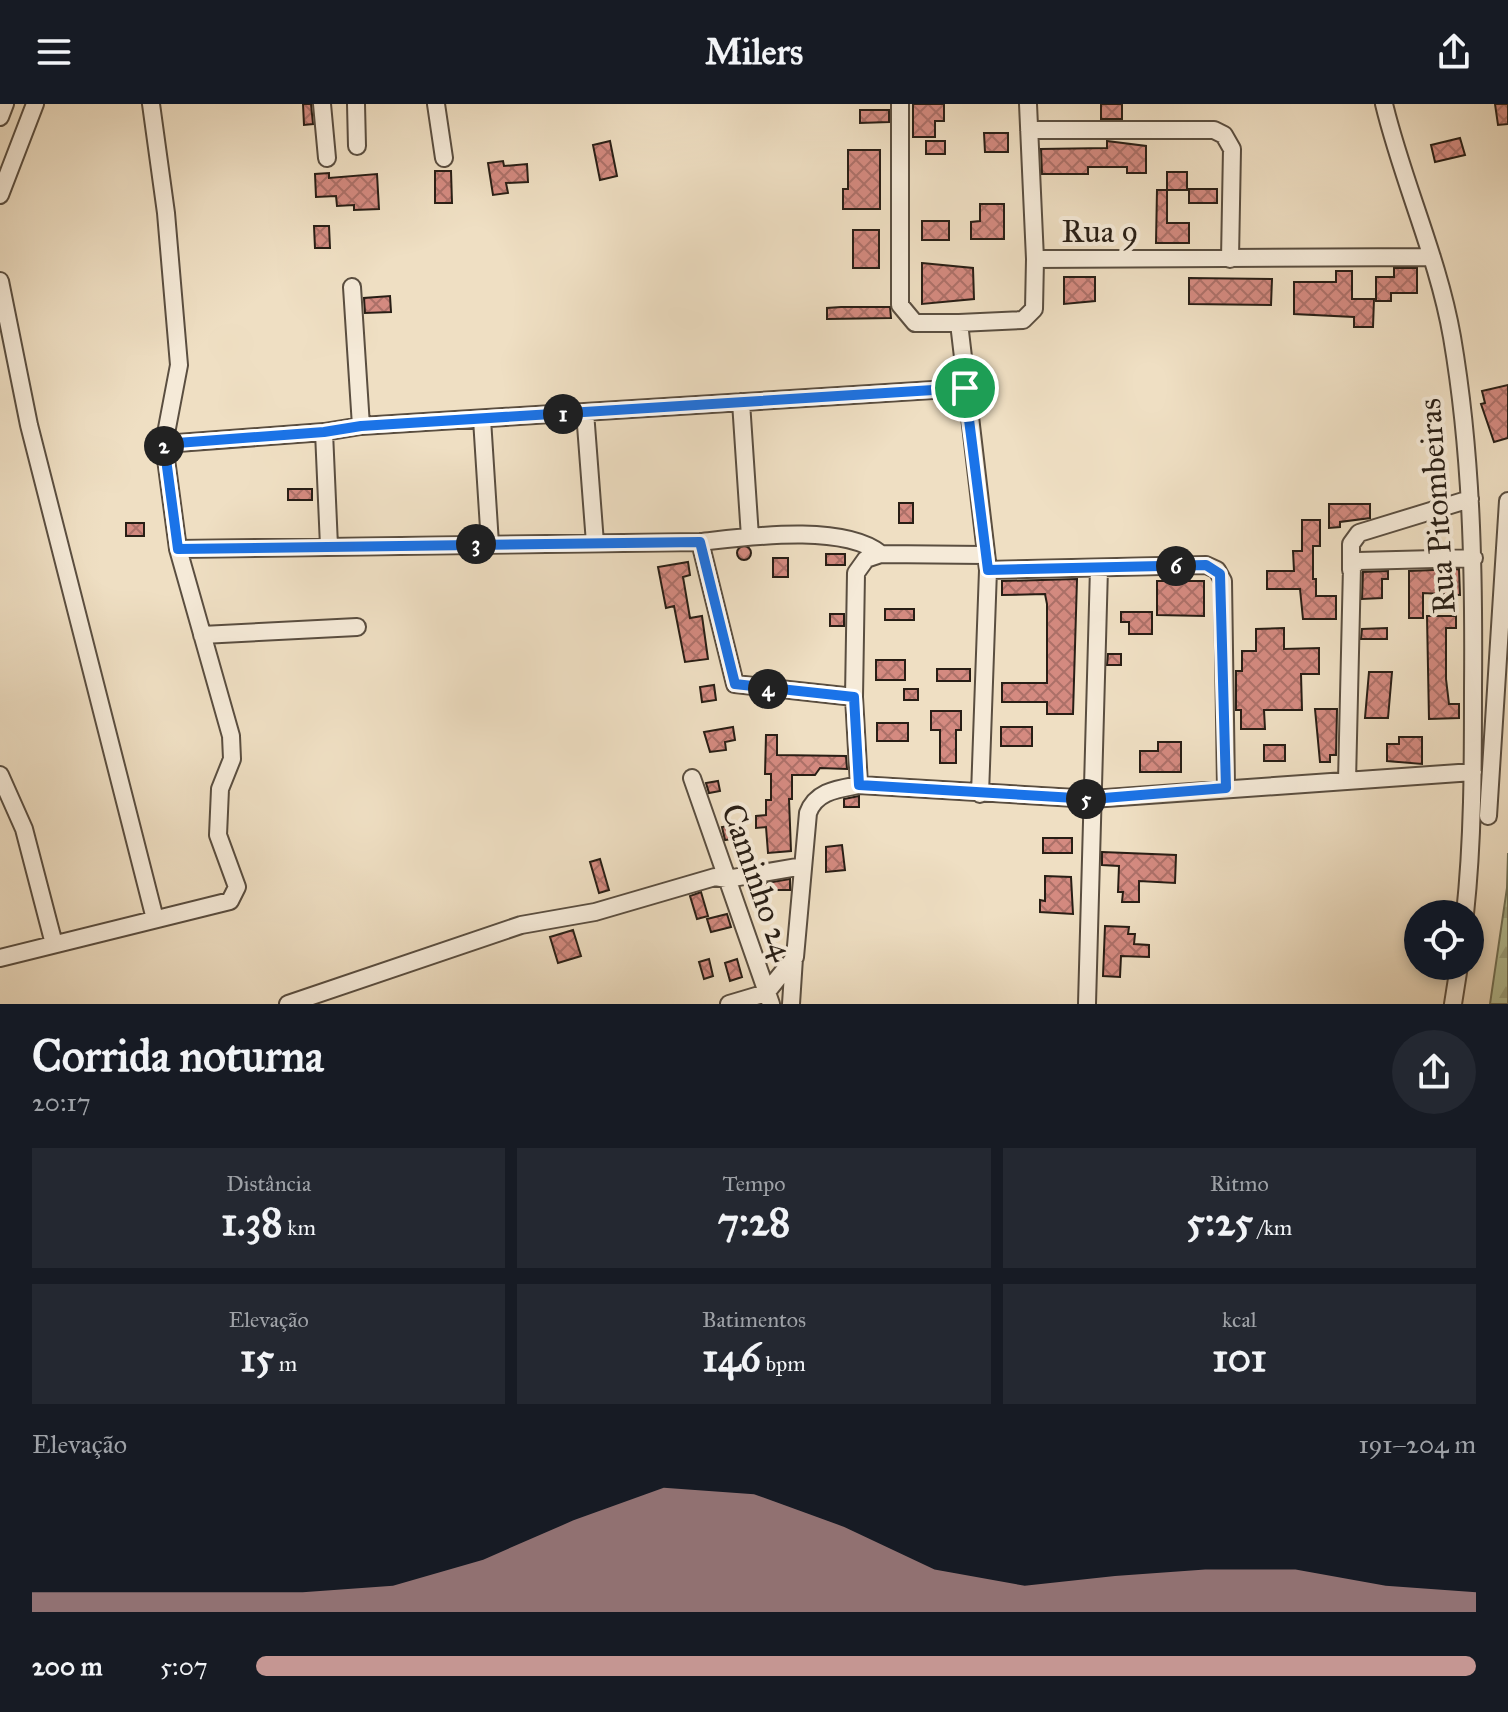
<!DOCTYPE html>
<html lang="pt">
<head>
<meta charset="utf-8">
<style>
	body { margin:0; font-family:"IM FELL Great Primer",serif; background:#242831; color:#f1f3f6; height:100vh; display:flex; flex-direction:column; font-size:30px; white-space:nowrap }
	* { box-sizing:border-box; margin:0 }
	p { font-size:26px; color:#9ea1a6 }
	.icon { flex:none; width:44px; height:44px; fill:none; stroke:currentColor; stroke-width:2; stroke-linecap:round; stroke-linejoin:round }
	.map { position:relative; height:900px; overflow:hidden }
	.sheet { display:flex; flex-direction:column; background:#171b24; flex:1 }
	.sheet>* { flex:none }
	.fabs { position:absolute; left:1404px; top:796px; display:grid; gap:16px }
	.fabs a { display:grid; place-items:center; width:80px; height:80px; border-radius:50%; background:#171b24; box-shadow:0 4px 12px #0003; font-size:40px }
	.pin { position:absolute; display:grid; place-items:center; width:68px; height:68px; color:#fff; margin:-34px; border:4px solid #fff; border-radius:50%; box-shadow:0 2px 8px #0007 }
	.km { position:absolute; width:40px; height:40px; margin:-20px; border-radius:50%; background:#222; color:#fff; font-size:22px; line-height:40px; text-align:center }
	.round { display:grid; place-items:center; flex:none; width:84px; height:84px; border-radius:42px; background:#242831 }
	.summary { display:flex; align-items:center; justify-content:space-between; height:136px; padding:0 32px }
	h1 { font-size:44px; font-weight:700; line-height:60px }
	.metrics { display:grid; grid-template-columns:repeat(3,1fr); gap:12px; height:136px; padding:8px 32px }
	.metrics div { display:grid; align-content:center; border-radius:0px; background:#242831; text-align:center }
	.metrics b { font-size:40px; font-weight:700 }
	.metrics small { font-size:22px; font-weight:400 }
	.metrics p { font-size:22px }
	.chart { height:224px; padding:16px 32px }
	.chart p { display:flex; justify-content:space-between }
	.chart svg { width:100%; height:144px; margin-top:8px; fill:#c59692; opacity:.7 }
	ul { padding:0 32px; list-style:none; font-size:26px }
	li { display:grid; grid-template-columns:128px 96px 1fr; align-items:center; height:60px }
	li i { height:20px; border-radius:10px; background:#c59692 }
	header { display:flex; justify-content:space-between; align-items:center; height:104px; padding:0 32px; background:#171b24; font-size:36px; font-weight:700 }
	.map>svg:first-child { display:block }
	.forest { fill:url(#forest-firs); stroke:#6e7056; stroke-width:2 }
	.building { fill:url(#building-cross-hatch); stroke:#281e15; stroke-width:2 }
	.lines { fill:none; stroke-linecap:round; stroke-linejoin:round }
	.minor-casing { stroke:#5a4e40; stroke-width:20 }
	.minor { stroke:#f5ead8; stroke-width:16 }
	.route-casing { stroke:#fff; stroke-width:16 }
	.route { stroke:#1a73e8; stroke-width:10 }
	.labels { text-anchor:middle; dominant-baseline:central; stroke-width:8; stroke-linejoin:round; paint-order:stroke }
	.street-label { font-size:32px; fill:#281e15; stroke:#f5ead8 }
</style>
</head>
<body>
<header><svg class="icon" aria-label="menu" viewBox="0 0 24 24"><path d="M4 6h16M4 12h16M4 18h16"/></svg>Milers<svg class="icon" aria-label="share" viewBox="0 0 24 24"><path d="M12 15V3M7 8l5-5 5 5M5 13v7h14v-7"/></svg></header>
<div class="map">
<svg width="1508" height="900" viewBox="0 0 1508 900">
	<defs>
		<pattern id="forest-firs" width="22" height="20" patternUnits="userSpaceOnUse" patternTransform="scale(2)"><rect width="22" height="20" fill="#b5c297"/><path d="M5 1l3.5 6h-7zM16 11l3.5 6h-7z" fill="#9ca681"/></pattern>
		<pattern id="building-cross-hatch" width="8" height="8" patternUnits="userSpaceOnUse" patternTransform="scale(2)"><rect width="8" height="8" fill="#d48a80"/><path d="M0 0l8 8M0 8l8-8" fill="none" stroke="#ac7068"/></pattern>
	</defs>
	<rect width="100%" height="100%" fill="#efdfc3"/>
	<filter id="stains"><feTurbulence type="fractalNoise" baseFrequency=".0025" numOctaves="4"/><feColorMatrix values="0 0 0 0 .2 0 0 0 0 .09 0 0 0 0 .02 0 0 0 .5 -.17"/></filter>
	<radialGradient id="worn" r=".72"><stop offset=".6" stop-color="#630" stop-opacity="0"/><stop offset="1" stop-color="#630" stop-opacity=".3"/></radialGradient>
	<!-- forest -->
	<path class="forest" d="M1508,749V900H1490L1507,784Z"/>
	<!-- building -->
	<path class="building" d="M303,0H311L313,20L304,21Z
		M913,0H944V17H935V33H913Z
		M1101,0H1122V15H1101Z
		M1495,0H1508V20L1498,21Z
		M860,6H889V18L860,19Z
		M984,29H1008V48H985Z
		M1460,34L1465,51L1435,58L1431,41Z
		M610,37L617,72L600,76L593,41Z
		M926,37H945V50H926Z
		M1107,37L1146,42V69H1127V63H1088V70H1042L1041,45L1107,44Z
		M848,46H880V105H843V85H848Z
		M503,57L504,62L527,60L528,78L506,79L508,89L493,91L488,59Z
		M435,67H451L452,99H435Z
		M1167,68H1187V86H1167Z
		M329,69V74L377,70L379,105L354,106V101L337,102L336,92L316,93L315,70Z
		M1189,85H1217V99H1189Z
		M1157,86H1167V119H1189V139H1156Z
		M980,100H1004V135H971V118L980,117Z
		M922,117H949V136H922Z
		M314,122H329L330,144H315Z
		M853,126H879V164H853Z
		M922,159L973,164L974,195L922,200Z
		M1394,164H1417V189H1391V197H1376V173H1394Z
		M1336,167H1352V195H1374L1373,223H1354V213L1294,210V178H1336Z
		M1064,173H1095V197L1064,200Z
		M1189,174L1272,175L1271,201L1189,200Z
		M390,192L391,208L365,209L364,194Z
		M841,203H890L891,214L827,215V204Z
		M1508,281V334L1494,338L1481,300L1485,299L1482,287Z
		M288,385H312V396H288Z
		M899,399H913V419H899Z
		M1329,400H1370V414L1340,418V423L1329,424Z
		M1302,416H1320V442H1313V475H1316V492H1336V515H1303L1300,485H1267V467H1294L1293,447H1302Z
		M126,419H144V432H126Z
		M737 449a7 7 0 1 1 14 0a7 7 0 1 1-14 0Z
		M826,450H845V461H826Z
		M773,454H788V473H773Z
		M688,458L690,471L683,473L690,514L702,512L708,555L685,558L674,502L666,504L658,463Z
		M1459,465L1460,491L1423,489V514H1409V467Z
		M1388,467V475H1382V494L1362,495L1363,468Z
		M1077,475L1073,610H1047V598H1002V579H1047V500L1045,490L1002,491V477Z
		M1157,477H1204V512L1157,511Z
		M885,505H914V516H885Z
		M1121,508H1152V530H1129V518H1121Z
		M830,510H844V522H830Z
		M1427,512H1456V524H1446V575L1449,600H1459V614L1429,615Z
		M1284,524V545L1319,544V570H1301L1302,606H1264L1265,625H1241V606H1236V567H1242V547H1256V525Z
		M1387,524V535H1361L1362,525Z
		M1108,550H1121V561H1107Z
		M876,556H905V576H876Z
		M937,565H970V577H937Z
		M1369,568H1392L1388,614H1365Z
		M714,581L716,596L702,598L700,583Z
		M904,585H918V596H904Z
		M1315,605H1337L1336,651H1330V658H1320Z
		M931,607H961V626H956V659H940V626H931Z
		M877,619H908V637H877Z
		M733,623L735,636L725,638L726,646L710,648L704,628Z
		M1001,623H1032V642H1001Z
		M766,631H777V651L846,652L847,665L820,664L815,671H792V695H789L791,747L768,749L766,723L756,724V712L766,711V696H771V670H765Z
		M1399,633H1422V660L1387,657V640H1399Z
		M1158,638H1181V668H1140V647H1158Z
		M1264,641H1285V657H1264Z
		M718,677L720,687L709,689L706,679Z
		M859,692V703H844V695Z
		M736,721L738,734L725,736L722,723Z
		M1043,734H1072V749H1043Z
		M842,741L845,766L826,768V743Z
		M1102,748L1176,751L1175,779L1139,777V798H1122L1123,788H1118L1119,762L1102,761Z
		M600,755L609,786L599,789L590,758Z
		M1045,772L1071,773L1073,810L1040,808V796L1045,797Z
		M790,775V786H761V780Z
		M701,788L708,812L697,815L690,792Z
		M727,810L731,823L711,828L707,815Z
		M1105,822L1129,823L1128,830H1135L1134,840L1149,841V853L1121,852L1120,873L1103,872Z
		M573,826L581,852L558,859L550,833Z
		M709,855L713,872L704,875L699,858Z
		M737,855L742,873L730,877L725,859Z"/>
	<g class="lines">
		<!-- minor casing -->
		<g class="minor-casing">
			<path id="minor" d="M151,0L166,109L179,261L164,340
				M322,0L327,54
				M356,0L357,42
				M436,0L444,54
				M900,0V201L915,219H959
				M1028,0L1035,155
				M1384,0C1403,79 1438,153 1452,233C1472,350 1474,467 1473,585C1473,660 1473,736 1465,810
				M0,13L5,0
				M1029,26H1214L1224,31L1232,45L1230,155
				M0,91L35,0
				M0,177L29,321L155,815
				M352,183L361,322
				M741,298L750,433
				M585,308L595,439
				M482,315L490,440
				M324,328L329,442
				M700,438L735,580L854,593
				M881,450C843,419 747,433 700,438L178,445L164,340L324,328L361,322L965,284
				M988,466L1206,461L1217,466L1223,477L1226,684
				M1351,466V440L1359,429L1470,395
				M202,531L357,523
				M0,671L24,725L54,840
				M692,674L771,900
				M1347,677L1352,463L1358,457L1474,454
				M859,681L854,593L856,469L866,455L881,450L985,451
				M980,690L988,466L959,219L1023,216L1034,205L1035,155L1432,153
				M1488,712L1508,397
				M0,854L230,797L237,783L218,731L220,685L232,655L231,632L178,445
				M288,900L521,821L595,808L715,773L727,775L803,762
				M729,900L766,889L795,853L808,709C816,687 838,685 859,681L1092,695L1473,668
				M791,900L794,854
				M1087,900L1099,464
				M1453,900L1459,862"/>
		</g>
		<!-- minor -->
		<use href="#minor" class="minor"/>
	</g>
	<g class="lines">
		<!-- route casing -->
		<g class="route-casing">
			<path id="route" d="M965,284L988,466L1206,461L1220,470L1226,684L1092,695L859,681L854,593L735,580L700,438L178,445L164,340L324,328L361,322Z"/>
		</g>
		<!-- route -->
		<use href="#route" class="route"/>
	</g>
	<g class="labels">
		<!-- street labels -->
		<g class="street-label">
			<text x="1100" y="127">Rua 9</text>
			<text transform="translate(1437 402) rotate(-94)">Rua Pitombeiras</text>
			<text transform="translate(758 778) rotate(71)">Caminho 24</text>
		</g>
	</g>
	<rect width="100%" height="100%" filter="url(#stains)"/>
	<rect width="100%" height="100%" fill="url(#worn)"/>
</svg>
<div class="fabs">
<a><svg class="icon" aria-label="locate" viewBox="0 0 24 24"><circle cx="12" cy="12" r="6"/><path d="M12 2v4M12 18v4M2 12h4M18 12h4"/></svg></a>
</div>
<div class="pin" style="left:965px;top:284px;background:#1e9e55"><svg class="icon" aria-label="arrive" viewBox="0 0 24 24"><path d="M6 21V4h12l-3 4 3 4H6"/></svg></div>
<b class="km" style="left:563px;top:310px">1</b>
<b class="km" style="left:164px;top:342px">2</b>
<b class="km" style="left:476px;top:440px">3</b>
<b class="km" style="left:768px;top:585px">4</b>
<b class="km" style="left:1086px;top:695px">5</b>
<b class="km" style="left:1176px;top:462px">6</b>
</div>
<section class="sheet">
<div class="summary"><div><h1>Corrida noturna</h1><p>20:17</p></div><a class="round"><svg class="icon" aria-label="share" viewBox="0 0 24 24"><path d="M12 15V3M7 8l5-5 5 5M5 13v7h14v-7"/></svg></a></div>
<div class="metrics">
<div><p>Distância</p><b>1.38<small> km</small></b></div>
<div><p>Tempo</p><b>7:28</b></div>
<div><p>Ritmo</p><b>5:25<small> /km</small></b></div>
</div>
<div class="metrics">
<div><p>Elevação</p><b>15<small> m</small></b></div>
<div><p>Batimentos</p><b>146<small> bpm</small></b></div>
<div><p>kcal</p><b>101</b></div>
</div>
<div class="chart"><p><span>Elevação</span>191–204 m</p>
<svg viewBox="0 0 160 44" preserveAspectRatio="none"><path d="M0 44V38L10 38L20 38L30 38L40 36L50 28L60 16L70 6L80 8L90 18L100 31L110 36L120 33L130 31L140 31L150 36L160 38V44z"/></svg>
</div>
<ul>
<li><b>200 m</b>5:07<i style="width:100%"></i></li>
</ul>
</section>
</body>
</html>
